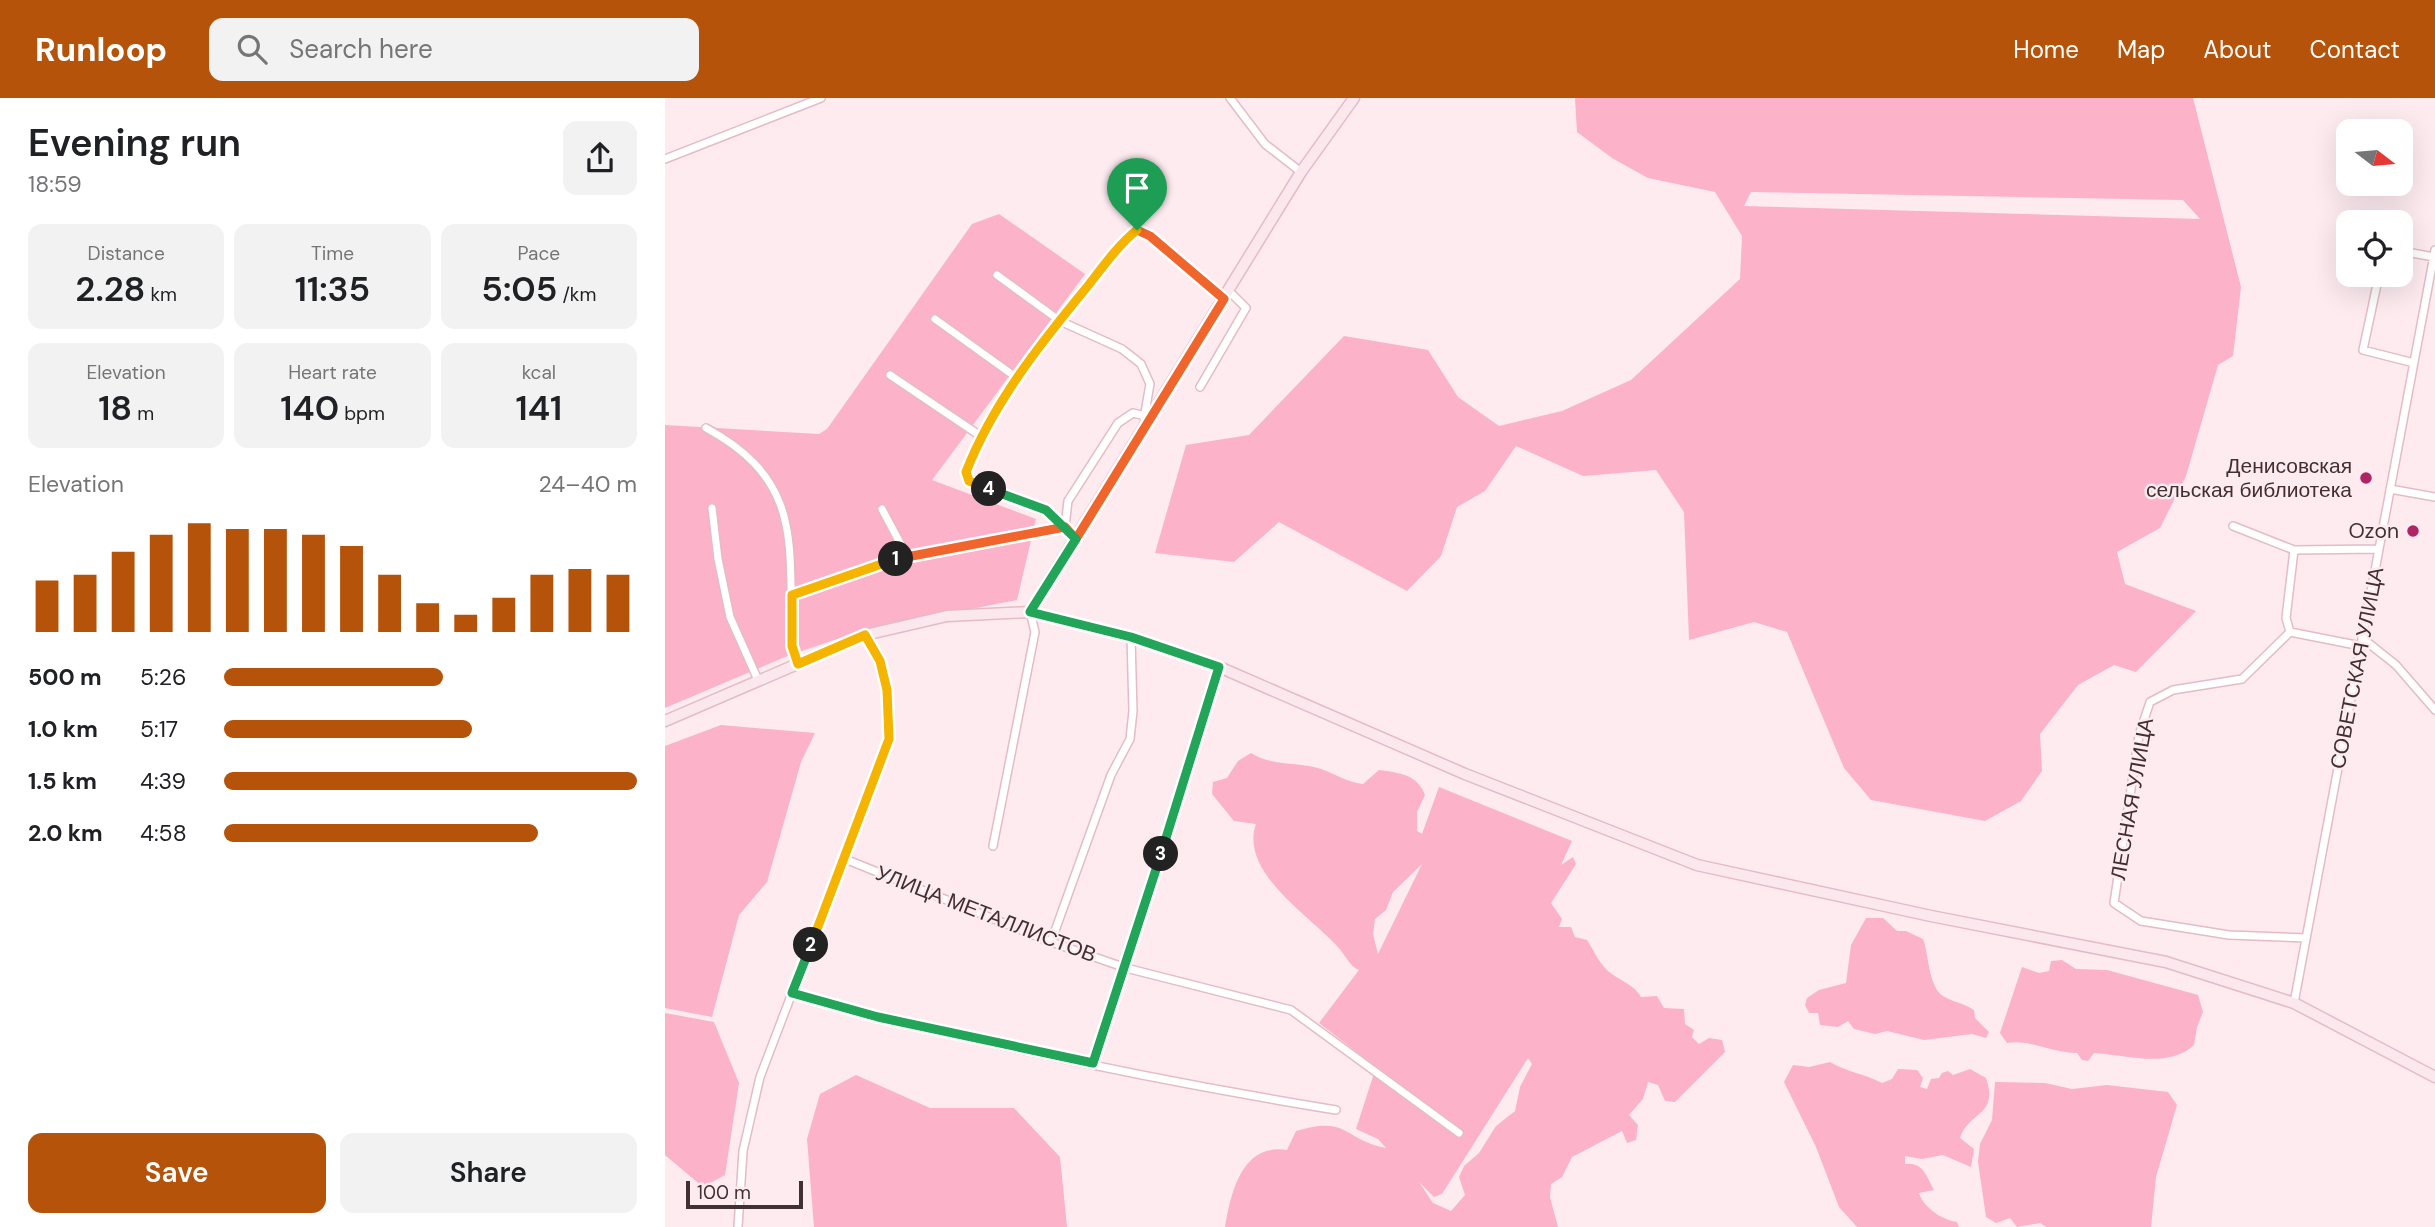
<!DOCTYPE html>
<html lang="en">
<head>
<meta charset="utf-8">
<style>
	body { margin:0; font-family:"DM Sans",sans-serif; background:#f2f2f2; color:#202124; height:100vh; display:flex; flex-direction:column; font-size:26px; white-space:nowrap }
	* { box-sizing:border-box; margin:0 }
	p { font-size:23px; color:#757577 }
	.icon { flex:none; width:38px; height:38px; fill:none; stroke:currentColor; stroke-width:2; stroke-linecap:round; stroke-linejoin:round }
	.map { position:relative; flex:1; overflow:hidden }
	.panel { display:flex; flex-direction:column; background:#fff; width:665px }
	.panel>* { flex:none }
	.needle { width:46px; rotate:106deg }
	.buttons { position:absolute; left:1671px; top:21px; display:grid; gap:14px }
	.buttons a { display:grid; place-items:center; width:77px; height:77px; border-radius:14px; background:#fff; box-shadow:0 7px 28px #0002; font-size:35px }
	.scale { position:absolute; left:21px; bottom:18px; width:117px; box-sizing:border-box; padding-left:7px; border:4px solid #403035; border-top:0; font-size:19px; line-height:24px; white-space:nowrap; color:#403035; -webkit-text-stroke:5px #fdebf0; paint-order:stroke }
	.pin { position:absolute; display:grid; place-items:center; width:60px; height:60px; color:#fff; margin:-72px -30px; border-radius:50% 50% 50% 0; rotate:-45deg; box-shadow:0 0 7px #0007 }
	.pin .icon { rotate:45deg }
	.km { position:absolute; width:35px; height:35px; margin:-18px; border-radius:50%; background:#222; color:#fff; font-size:19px; line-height:35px; text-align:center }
	.round { display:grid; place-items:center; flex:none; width:74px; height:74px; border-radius:14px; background:#f2f2f2 }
	.headline { display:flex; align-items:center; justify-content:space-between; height:119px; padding:0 28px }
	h1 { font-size:38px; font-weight:600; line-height:52px }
	.stats { display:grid; grid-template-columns:repeat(3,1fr); gap:10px; height:119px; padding:7px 28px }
	.stats div { display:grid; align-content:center; border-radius:14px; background:#f2f2f2; text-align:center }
	.stats b { font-size:35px; font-weight:600 }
	.stats small { font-size:19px; font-weight:400 }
	.stats p { font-size:19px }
	.chart { height:196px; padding:14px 28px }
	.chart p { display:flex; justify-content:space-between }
	.chart svg { width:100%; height:126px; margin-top:7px; stroke:#b45309; stroke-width:6 }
	.cta { display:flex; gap:14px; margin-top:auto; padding:14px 28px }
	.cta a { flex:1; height:80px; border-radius:14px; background:#b45309; color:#fff; font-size:28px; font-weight:600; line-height:80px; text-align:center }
	.cta a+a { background:#f2f2f2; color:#202124 }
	ul { padding:0 28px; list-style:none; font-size:23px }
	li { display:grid; grid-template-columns:112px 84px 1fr; align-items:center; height:52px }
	li i { height:18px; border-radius:9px; background:#b45309 }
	header { display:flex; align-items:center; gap:42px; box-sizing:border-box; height:98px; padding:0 35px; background:#b45309; color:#fff }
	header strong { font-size:33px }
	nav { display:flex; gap:38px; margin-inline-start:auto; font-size:24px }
	.search { width:490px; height:63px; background:#f2f2f2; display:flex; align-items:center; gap:18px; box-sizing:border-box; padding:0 24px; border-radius:14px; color:#757577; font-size:26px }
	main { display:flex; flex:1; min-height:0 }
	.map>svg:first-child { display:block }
	.green { fill:#fcb2c9; fill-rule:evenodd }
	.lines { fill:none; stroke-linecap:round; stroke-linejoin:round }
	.street-casing { stroke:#e4bbc7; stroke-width:10 }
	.secondary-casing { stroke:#e4bbc7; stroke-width:13 }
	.street { stroke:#fff; stroke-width:7 }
	.secondary { stroke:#fbe8ee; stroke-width:10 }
	.split-1-casing { stroke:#fff; stroke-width:14 }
	.split-2-casing { stroke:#fff; stroke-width:14 }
	.split-3-casing { stroke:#fff; stroke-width:14 }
	.split-4-casing { stroke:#fff; stroke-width:14 }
	.split-5-casing { stroke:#fff; stroke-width:14 }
	.split-1 { stroke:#f0652b; stroke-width:9 }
	.split-2 { stroke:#f5b400; stroke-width:9 }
	.split-3 { stroke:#22a559; stroke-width:9 }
	.split-4 { stroke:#22a559; stroke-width:9 }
	.split-5 { stroke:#f5b400; stroke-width:9 }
	.poi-dot { fill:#af2462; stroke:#fdebf0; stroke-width:2.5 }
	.labels { text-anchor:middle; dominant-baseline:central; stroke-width:5; stroke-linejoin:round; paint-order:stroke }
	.poi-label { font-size:21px; fill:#403035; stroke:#fdebf0; text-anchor:end }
	.street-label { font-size:21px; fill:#403035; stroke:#fdebf0 }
</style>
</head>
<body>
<header>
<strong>Runloop</strong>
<div class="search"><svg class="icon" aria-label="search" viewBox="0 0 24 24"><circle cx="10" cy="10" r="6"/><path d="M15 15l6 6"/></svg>Search here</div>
<nav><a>Home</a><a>Map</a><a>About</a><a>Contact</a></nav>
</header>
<main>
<section class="panel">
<div class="headline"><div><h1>Evening run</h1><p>18:59</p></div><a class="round"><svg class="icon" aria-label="share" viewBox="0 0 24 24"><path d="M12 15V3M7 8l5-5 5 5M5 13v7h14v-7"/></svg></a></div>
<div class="stats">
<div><p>Distance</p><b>2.28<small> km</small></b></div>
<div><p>Time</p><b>11:35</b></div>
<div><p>Pace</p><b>5:05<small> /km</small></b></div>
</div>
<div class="stats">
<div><p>Elevation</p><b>18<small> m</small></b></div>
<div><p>Heart rate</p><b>140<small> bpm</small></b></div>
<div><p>kcal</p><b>141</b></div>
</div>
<div class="chart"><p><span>Elevation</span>24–40 m</p>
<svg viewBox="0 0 160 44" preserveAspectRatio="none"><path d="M5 44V26M15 44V24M25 44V16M35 44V10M45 44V6M55 44V8M65 44V8M75 44V10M85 44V14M95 44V24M105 44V34M115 44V38M125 44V32M135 44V24M145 44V22M155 44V24"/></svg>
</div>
<ul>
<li><b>500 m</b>5:26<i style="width:53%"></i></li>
<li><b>1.0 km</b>5:17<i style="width:60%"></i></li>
<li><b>1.5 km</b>4:39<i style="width:100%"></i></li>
<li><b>2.0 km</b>4:58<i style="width:76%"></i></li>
</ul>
<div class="cta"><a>Save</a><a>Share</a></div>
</section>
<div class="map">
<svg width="1770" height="1129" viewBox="0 0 1770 1129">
	<rect width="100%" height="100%" fill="#fdebf0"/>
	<!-- green -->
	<path class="green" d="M910,0H1528L1576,189L1568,258L1553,267L1521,378L1495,430L1452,454L1460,486L1531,513L1471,574L1449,567L1413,587L1375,636L1377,673L1356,703L1320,723L1206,702L1179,670L1122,534L1089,524L1024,542L1019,414L991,372L918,378L851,348L820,393L792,409L776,458L742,493L614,424L569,464L490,455L521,347L584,337L679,238L763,252L793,299L834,328L897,313L966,282L1075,181L1077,138L1050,94L983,80L947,60L912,34ZM1086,94L1518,102L1535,121L1079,108Z
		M334,116L420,176L267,382L371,421L352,502L199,532L125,557L0,610V327L154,336L162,331L307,126Z
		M56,627L150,635L136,664L102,784L74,817L47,919L0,910V648Z
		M586,655C609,669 630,663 656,671C671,676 681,684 698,686L714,672C735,675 752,676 760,697L752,714V733L757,736L774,689L907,743L896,767L908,759L911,766L886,805L897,821L894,829H906L910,839L922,842C928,851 933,863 941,871C953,883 967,884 976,899L992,898L999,910L1019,911L1020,926L1029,932L1027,939L1034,946L1044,940L1057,942L1060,954L1010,1004L1000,1003L993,987L983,984L978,1001L964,1017L973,1027L971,1042L962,1045L957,1033L907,1059L897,1079L886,1086L885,1099L893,1129H560C566,1094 577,1045 622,1052L631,1033C684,1017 677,1041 721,1050L713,1041L691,1031L711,969L654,925L694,872C684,868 680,856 672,848C645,818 574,774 591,726L569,723L547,696L548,684L562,680L573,663ZM757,766L713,856L708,836L710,821L721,812L728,794ZM863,960L867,966L855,989L850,1013L831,1028L814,1055L799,1068L794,1079L800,1097L786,1113L768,1105L754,1084L769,1099L777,1096Z
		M1201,820H1218L1232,833H1241L1258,841C1264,856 1263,888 1278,898C1287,904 1299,905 1309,912L1310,920L1324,934L1321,940L1307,936L1259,942L1222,933L1210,936L1189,931L1183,923L1173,929L1155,927L1153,915H1144L1140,907L1142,900L1154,892L1181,885L1186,847Z
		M1397,862L1411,871L1442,872L1533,897L1538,914L1532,929L1529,947C1503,971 1462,957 1429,955L1423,963L1417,962L1412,955C1388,955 1365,941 1342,945L1335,935L1357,869L1374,875L1384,873L1386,863Z
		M0,915L49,924L74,985L60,1077L38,1089L0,1057Z
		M1165,964C1182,974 1200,976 1217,985L1227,981L1233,971L1252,972L1258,980L1255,989L1262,991L1266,981L1274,980L1277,975L1283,973L1288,977L1305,971L1321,980C1334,1018 1304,1013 1295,1040L1309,1051L1306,1069L1278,1057L1257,1061L1240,1058V1066C1258,1063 1262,1079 1269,1092L1254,1095C1258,1109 1277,1122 1292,1124L1294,1129H1192L1174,1109L1151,1049L1119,984L1128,967L1144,969Z
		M191,977L265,1010H349L395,1059L402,1129H149L142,1041L155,996Z
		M1330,984L1380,985L1407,991L1442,987L1503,994L1512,1007L1491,1079L1486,1129H1381L1375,1125L1352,1129L1345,1120L1331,1125L1321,1119L1313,1064L1315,1046L1327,1022Z"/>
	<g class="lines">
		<!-- street casing -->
		<g class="street-casing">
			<path id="street" d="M565,0L600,46L636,74
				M0,61L156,0
				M1736,153L1769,159
				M332,177L395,223L457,251L476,266L485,286L479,320
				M1714,177L1698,252L1749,265
				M270,221L352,280
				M225,277L317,339
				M535,289L581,210L564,193
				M41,330C148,388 119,458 129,560L133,566
				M1725,391L1770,399
				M47,410L53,461L65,519L93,582
				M217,411L242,458
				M1568,428L1629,452L1714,451
				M411,441L381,412L302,380C299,338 436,159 472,132L485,138L559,201
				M1629,452L1621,520L1625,534L1696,548
				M127,497L243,458L400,429L403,403L453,325L468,315L480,318
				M1625,534L1577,581L1508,592L1485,604L1474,637L1449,805L1476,823L1564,837L1641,840
				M1697,540L1731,567L1770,612
				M328,748L370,534L365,514
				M180,761L386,844L461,870L626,912L794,1035
				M386,844L446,677L465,641L468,613L466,539
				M126,895C305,944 488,982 671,1012
				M1629,905L1770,152
				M428,966L554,569
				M73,1129L78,1053L95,979L224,641C223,599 222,574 200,537"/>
		</g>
		<!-- secondary casing -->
		<g class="secondary-casing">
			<path id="secondary" d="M365,514L636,74L689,0
				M0,623L200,537L282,518L365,514L466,539L554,569L800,676L1032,767L1266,818L1501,864L1629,905L1770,979"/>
		</g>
		<!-- street -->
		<use href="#street" class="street"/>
		<!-- secondary -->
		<use href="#secondary" class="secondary"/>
	</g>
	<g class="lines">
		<!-- split-1 casing -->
		<g class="split-1-casing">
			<path id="split-1" d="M231,461L400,429L411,441L559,201L485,138L472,132"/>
		</g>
		<!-- split-2 casing -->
		<g class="split-2-casing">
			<path id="split-2" d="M146,847L224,641L222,592L215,563L200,537L133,566L127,548V497L231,461"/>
		</g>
		<!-- split-3 casing -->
		<g class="split-3-casing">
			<path id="split-3" d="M146,847L127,895L213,919L428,965L496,756"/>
		</g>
		<!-- split-4 casing -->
		<g class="split-4-casing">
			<path id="split-4" d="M324,391L381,412L411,441L365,514L466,539L554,569L496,756"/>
		</g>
		<!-- split-5 casing -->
		<g class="split-5-casing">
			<path id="split-5" d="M324,391L304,383L301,374C328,305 375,246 422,189C437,170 453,147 472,132"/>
		</g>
		<!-- split-1 -->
		<use href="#split-1" class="split-1"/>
		<!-- split-2 -->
		<use href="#split-2" class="split-2"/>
		<!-- split-3 -->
		<use href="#split-3" class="split-3"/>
		<!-- split-4 -->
		<use href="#split-4" class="split-4"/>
		<!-- split-5 -->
		<use href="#split-5" class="split-5"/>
	</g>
	<!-- markers -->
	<g class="poi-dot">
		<circle cx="1701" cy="380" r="7"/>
		<circle cx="1748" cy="433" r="7"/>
	</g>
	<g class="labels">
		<!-- poi labels -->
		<g class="poi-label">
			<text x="1687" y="368">Денисовская<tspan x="1687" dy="24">сельская библиотека</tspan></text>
			<text x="1734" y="433">Ozon</text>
		</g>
		<!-- street labels -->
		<g class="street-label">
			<text transform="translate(1692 570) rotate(-79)">СОВЕТСКАЯ УЛИЦА</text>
			<text transform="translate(1467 701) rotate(-80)">ЛЕСНАЯ УЛИЦА</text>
			<text transform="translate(321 816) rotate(21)">УЛИЦА МЕТАЛЛИСТОВ</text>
		</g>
	</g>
</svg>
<div class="buttons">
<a><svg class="needle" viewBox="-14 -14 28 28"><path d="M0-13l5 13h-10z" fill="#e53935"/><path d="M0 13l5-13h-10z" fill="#757577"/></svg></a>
<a><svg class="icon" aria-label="locate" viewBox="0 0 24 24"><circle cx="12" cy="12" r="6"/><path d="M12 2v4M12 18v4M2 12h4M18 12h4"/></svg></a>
</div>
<div class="scale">100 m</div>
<div class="pin" style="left:472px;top:132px;background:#1e9e55"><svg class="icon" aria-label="arrive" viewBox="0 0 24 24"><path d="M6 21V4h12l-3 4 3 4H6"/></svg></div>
<b class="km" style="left:231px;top:461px">1</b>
<b class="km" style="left:146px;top:847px">2</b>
<b class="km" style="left:496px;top:756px">3</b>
<b class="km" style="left:324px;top:391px">4</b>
</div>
</main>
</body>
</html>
